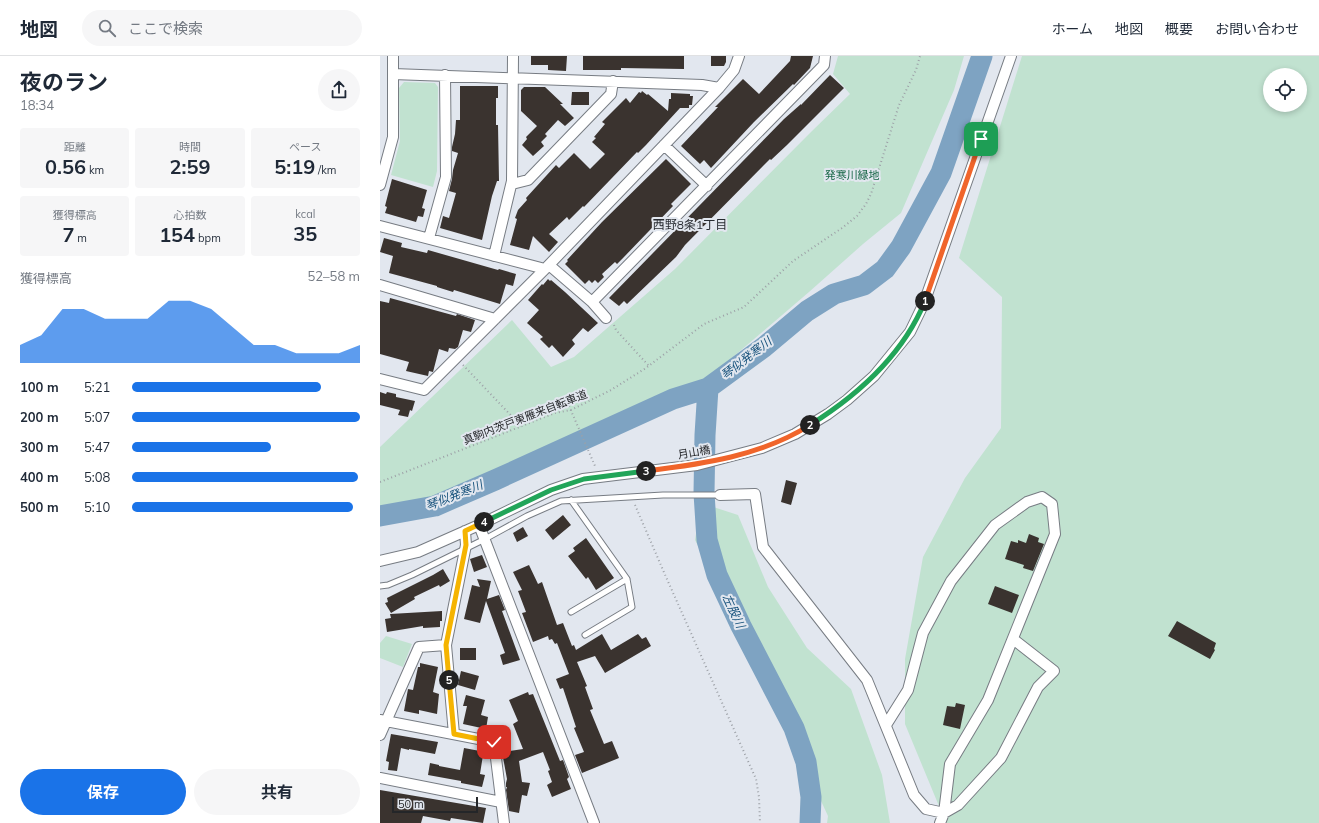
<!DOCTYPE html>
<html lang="ja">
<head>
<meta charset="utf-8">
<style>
	body { margin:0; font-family:Mulish,"Noto Sans JP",sans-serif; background:#f6f6f7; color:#1f2937; height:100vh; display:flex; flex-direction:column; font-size:15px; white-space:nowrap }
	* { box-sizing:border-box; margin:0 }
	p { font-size:13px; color:#747a83 }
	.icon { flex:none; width:22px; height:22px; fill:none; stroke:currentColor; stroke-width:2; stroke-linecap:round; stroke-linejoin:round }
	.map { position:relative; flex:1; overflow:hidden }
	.details { display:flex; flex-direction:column; background:#fff; width:380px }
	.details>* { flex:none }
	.tools { position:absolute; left:883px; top:12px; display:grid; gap:8px }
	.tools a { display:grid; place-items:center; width:44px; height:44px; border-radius:50%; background:#fff; box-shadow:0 2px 6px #0003; font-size:20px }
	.scale { position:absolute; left:12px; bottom:10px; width:86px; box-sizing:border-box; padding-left:4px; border:2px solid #242629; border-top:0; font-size:11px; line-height:14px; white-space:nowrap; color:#242629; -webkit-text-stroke:3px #e2e7ef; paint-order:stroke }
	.pin { position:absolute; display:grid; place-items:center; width:34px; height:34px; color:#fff; margin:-17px; border-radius:8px; box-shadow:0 2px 6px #0006 }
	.km { position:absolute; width:20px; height:20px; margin:-10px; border-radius:50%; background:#222; color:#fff; font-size:11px; line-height:20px; text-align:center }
	.round { display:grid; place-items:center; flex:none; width:42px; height:42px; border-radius:21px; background:#f6f6f7 }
	.summary { display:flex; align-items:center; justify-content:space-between; height:68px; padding:0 20px }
	h1 { font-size:22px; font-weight:700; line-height:30px }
	.metrics { display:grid; grid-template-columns:repeat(3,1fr); gap:6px; height:68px; padding:4px 20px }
	.metrics div { display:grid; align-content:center; border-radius:4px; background:#f6f6f7; text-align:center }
	.metrics b { font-size:20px; font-weight:700 }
	.metrics small { font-size:11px; font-weight:400 }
	.metrics p { font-size:11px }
	.chart { height:112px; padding:8px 20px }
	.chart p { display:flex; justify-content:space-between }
	.chart svg { width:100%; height:72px; margin-top:4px; fill:#1a73e8; opacity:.7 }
	.action { display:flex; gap:8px; margin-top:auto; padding:8px 20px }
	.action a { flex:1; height:46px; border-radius:24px; background:#1a73e8; color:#fff; font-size:16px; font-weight:700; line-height:46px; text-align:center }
	.action a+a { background:#f6f6f7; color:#1f2937 }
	ul { padding:0 20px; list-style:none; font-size:13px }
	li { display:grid; grid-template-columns:64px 48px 1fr; align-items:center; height:30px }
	li i { height:10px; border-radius:5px; background:#1a73e8 }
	header { display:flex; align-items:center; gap:24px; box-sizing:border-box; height:56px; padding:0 20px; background:#fff; border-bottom:1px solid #e0e1e3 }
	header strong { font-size:19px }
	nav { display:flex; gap:22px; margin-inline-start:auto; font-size:14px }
	.search { width:280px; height:36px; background:#f6f6f7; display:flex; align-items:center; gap:10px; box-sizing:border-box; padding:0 14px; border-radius:22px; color:#747a83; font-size:15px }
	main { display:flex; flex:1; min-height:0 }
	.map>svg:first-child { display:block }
	.green { fill:#c1e2d0; fill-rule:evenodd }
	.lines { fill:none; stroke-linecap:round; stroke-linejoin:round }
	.river { stroke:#7ea3c2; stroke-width:21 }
	.building { fill:#3a332f }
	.service-casing { stroke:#777c83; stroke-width:7 }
	.minor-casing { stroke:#777c83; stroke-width:12 }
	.path { stroke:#9da1a7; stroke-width:2; stroke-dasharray:1 3; stroke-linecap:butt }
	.service { stroke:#fff; stroke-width:5 }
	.minor { stroke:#fff; stroke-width:10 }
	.split-1-casing { stroke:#fff; stroke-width:8 }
	.split-2-casing { stroke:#fff; stroke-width:8 }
	.split-3-casing { stroke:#fff; stroke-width:8 }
	.split-4-casing { stroke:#fff; stroke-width:8 }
	.split-5-casing { stroke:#fff; stroke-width:8 }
	.split-6-casing { stroke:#fff; stroke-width:8 }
	.split-1 { stroke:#f0652b; stroke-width:5 }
	.split-2 { stroke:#22a559; stroke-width:5 }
	.split-3 { stroke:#f0652b; stroke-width:5 }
	.split-4 { stroke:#22a559; stroke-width:5 }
	.split-5 { stroke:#f5b400; stroke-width:5 }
	.split-6 { stroke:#f5b400; stroke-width:5 }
	.labels { text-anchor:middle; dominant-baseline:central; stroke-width:4; stroke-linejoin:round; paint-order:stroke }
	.park-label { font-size:11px; fill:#176646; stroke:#e2e7ef }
	.street-label { font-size:11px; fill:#242629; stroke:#e2e7ef }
	.neighbourhood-label { font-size:12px; fill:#272b31; stroke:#e2e7ef }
	.water-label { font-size:12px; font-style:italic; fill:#17527c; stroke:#e2e7ef }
</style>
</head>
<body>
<header>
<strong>地図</strong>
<div class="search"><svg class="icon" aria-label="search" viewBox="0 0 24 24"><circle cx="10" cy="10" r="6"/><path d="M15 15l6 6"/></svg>ここで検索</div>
<nav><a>ホーム</a><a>地図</a><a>概要</a><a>お問い合わせ</a></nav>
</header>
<main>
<section class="details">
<div class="summary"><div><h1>夜のラン</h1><p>18:34</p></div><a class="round"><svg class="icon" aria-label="share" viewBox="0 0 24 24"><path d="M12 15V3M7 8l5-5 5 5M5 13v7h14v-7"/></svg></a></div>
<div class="metrics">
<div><p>距離</p><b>0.56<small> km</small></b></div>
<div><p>時間</p><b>2:59</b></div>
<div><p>ペース</p><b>5:19<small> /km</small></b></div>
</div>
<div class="metrics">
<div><p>獲得標高</p><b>7<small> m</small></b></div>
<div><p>心拍数</p><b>154<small> bpm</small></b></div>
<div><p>kcal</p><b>35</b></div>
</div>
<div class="chart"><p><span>獲得標高</span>52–58 m</p>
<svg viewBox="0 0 160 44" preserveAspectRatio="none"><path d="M0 44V33L10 27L20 11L30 11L40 17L50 17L60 17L70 6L80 6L90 11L100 22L110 33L120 33L130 38L140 38L150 38L160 33V44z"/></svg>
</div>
<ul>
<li><b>100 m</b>5:21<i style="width:83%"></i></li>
<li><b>200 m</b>5:07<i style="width:100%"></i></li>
<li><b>300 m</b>5:47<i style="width:61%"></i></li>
<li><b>400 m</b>5:08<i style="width:99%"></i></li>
<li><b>500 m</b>5:10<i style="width:97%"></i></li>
</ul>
<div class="action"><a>保存</a><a>共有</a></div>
</section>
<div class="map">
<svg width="939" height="767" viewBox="0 0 939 767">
	<rect width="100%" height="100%" fill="#e2e7ef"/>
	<!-- green -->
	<path class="green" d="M458,0H584L574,34L521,157L483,188L429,236L326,324L244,358L97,423L58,444L0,452V391L132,264L171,311L194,301L295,213L432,75L470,38L453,18Z
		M642,0H939V767H566L525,668V603L543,501L585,422L621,372L622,241L579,202ZM890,19H920V49H890Z
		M24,26L55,27L58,31L57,115L53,131L11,119L20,85L19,32Z
		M321,447L358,459L388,531L427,592L471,633L502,719L510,767H447L448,760L405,667L385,601L346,544L315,484Z
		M6,580L32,588L23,611L0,602V587Z"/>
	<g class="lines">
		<!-- river -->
		<path class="river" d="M328,332L325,379L324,437L327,484L337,519L361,570L414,672L426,706L431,741L430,767
			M0,460L55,450L115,424L293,343L328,332L384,291L427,255L454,238L484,229L505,213L521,191L561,117L602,0"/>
	</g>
	<!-- building -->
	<path class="building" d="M151,0H187L186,15L168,14V9H151Z
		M203,0H304V13L241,12V14H203Z
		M331,0H346V6L344,10H331Z
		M411,0H433L430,12L414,29L413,28L374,66L331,112L324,104L320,108L301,90L338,51H335L363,23L379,38L410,5Z
		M450,19L464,32L407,89L391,104L390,103L305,189L296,201L247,248L244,245L239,250L229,242L404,63L421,48V49Z
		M80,30H118V42H116V69H118L119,125H117L112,140L102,184L60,172L63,160L69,162L76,137L69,135L72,123L73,114L78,97L72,95V91L75,78L76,64H80Z
		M144,31H165L183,48H180L194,62L185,70L178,64L165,78L167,80L161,86L164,90L153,100L142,89L147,83L146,81L157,70L141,55V34Z
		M262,35L267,39L268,38L288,55L289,43H291V37L310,38V40H313L312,49H309V52H300L266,89L258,97L257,96L204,151L203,150L189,164L187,161L169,178L178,186L169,196L153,180L149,194L130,189L137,163L135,162L138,154L147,144L146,142L176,109L179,112L194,97L210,113L225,98L212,86L216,82L214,81L225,68L222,66L246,42L250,47L259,36L261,37Z
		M192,36H209V49H191Z
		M286,103L311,128L291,148L293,150L244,201L237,208L235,206L222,218L224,221L218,227L215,224L212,227L209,224L205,228L185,208L188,205L187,204L222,166Z
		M12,123L47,134L42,152L45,153L43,161L38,160L36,166L5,157L7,151L5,150Z
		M4,182L22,187L21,191L47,197L48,194L118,214L119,213L136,218L133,230L126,228L120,248L74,234L73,236L57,231V230L9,217L13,200L0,196Z
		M168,223L170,225L171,224L185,236L218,267L208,276L203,272L192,284L195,288L183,301L172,289L169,292L160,283L163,281L147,267L159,254L148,244L162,228L163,229Z
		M10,242L76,260L77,258L95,264L91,276L83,274L78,291L75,293L69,292L68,296L59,293L53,316L49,315L48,320L26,315L29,306L0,298V245L9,247Z
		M0,336L6,338L7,336L16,338V341L35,345L32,355L30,354L28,361L18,359L20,354L0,349Z
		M406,424L417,427L411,449L401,446Z
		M183,459L191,469L173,484L165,474Z
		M143,471L148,480L137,486L133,477Z
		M649,478L659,482L658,486L664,488L653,515L643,512L644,509L625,503L631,485L638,487V484L646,487Z
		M206,482L234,522L216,534L208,521L206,523L188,500L195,495L193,492Z
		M102,499L107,511L94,516L90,503Z
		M149,509L158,528L162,526L177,569L183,567L192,590L194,589L196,594L222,578L231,594L258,578L262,583L266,581L271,590L225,617L215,600L197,606L207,630L205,631L213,653L210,654L224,688L232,685L239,702L202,717L195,699L204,696L194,672L196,671L183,632L180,633L176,623L189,618L177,587L175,588L172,583L169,584L168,580L153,586L142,557L146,556L138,535L142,534L133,516Z
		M63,513L70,525L60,531L59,529L34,541L35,543L11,557L5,547L8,546L7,542L53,519Z
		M97,523L111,525L107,543L119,539L125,554L122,555L140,604L123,609L120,599L125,597L106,545L100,567L84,563L92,529L100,531Z
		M615,530L639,539L632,557L608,548Z
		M62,555V565H60V571L43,572V570L7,576L5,563L11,562L10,558Z
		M797,565L836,587L834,593L835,594L830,603L788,580Z
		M80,592H96V604H80Z
		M40,607L58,611L53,636L59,638L57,658L39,654V658L24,655L28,633L33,634L38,611H40Z
		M81,615L99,620L95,634L78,629Z
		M148,636L149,639L153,638L180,705L183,704L189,721L187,723L191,733L172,741L167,729L172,726L168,715L170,714L163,696L139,705L142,726L150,727L147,740L142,739L139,757L129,755L126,734L127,731H126V727L127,723L122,696L143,693L133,668L138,665L129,644Z
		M86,639L105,644L101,659L108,661L106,673L83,668L87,650H83Z
		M576,647L585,649L580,673L563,669L567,650L575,651Z
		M11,678L58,686L55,698L29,693V694L21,692L17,715L8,714L9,706L6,705Z
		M84,692L100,695V699H103L100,718L105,719L102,731L81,727V725L48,719L50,707L59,709V710L80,714Z
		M0,734L106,752L103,767L71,762L70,765L43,760L41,767H0Z"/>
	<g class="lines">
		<!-- service casing -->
		<g class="service-casing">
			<path id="service" d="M0,530L8,529L32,519L105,483L147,460L181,445L283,439H340
				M191,556L247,523L191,444
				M205,579L252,551L247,523"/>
		</g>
		<!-- minor casing -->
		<g class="minor-casing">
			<path id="minor" d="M13,18L322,29L339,32
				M284,89L327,130
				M132,128L148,124L231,38L233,25
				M0,129L13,81V0
				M0,170L165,213
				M49,182L66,121L65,19
				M114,200L132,125L133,0
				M169,209L212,246L226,262
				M0,229L115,263
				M212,246L444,9L445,0
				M0,323L44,334L165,213L339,32L354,14L359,0
				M340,439L375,438L383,491L487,624L534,739L546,753L564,757L578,749L621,702L658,631L674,615L633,583
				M99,469L214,767
				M0,505L38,496L99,469L171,434L203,423L317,409L382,392L415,378L448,358L467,344L494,320L530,276L544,247L631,0
				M0,664L114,686L124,767
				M506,669L528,634L543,577L571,525L615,469L647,446L662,441L672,448L675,478L608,644L570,708L564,757L560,767
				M74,678L66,589L86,489L85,475
				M0,679L39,591L66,589
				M0,722L121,746"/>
		</g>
		<!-- path -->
		<path class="path" d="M234,269L236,274L269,310
			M83,309L141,370
			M189,350L215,410
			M0,426L175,357L191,354L231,334L266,312L324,268L364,251L413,205L462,172L477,160L486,148L491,138L519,49L536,14L540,0
			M255,449L286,521L376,723L379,741L380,767"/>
		<!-- service -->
		<use href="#service" class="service"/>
		<!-- minor -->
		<use href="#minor" class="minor"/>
	</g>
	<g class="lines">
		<!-- split-1 casing -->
		<g class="split-1-casing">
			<path id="split-1" d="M545,245L601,83"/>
		</g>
		<!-- split-2 casing -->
		<g class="split-2-casing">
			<path id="split-2" d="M430,369C478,339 523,299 545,245"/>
		</g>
		<!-- split-3 casing -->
		<g class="split-3-casing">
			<path id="split-3" d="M266,415C323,408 381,400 430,369"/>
		</g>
		<!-- split-4 casing -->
		<g class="split-4-casing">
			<path id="split-4" d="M104,466L171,434L204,423L266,415"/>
		</g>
		<!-- split-5 casing -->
		<g class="split-5-casing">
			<path id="split-5" d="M69,624L66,589L86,489L85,475L104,466"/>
		</g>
		<!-- split-6 casing -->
		<g class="split-6-casing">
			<path id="split-6" d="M69,624L74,678L114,686"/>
		</g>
		<!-- split-1 -->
		<use href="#split-1" class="split-1"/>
		<!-- split-2 -->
		<use href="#split-2" class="split-2"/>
		<!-- split-3 -->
		<use href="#split-3" class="split-3"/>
		<!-- split-4 -->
		<use href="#split-4" class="split-4"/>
		<!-- split-5 -->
		<use href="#split-5" class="split-5"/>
		<!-- split-6 -->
		<use href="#split-6" class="split-6"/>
	</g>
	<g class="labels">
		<!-- park labels -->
		<g class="park-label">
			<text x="472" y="119">発寒川緑地</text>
		</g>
		<!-- street labels -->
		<g class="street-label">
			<text transform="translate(145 361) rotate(-21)">真駒内茨戸東雁来自転車道</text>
			<text transform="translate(314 396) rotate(-10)">月山橋</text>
		</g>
		<!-- neighbourhood labels -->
		<g class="neighbourhood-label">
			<text x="310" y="168">西野8条1丁目</text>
		</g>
		<!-- water labels -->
		<g class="water-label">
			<text transform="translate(366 302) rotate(-38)">琴似発寒川</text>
			<text transform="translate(74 439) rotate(-22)">琴似発寒川</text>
			<text transform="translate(354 555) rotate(65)">左股川</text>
		</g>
	</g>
</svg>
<div class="tools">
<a><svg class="icon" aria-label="locate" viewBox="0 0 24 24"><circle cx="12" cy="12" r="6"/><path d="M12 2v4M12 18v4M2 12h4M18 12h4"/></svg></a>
</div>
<div class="scale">50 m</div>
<div class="pin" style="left:601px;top:83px;background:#1e9e55"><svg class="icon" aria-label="arrive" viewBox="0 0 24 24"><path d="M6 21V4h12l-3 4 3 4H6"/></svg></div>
<div class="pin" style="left:114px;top:686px;background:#d93025"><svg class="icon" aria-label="check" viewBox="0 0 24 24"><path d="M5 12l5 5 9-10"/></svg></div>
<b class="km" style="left:545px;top:245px">1</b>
<b class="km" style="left:430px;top:369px">2</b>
<b class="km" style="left:266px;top:415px">3</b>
<b class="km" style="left:104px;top:466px">4</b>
<b class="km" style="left:69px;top:624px">5</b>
</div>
</main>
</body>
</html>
